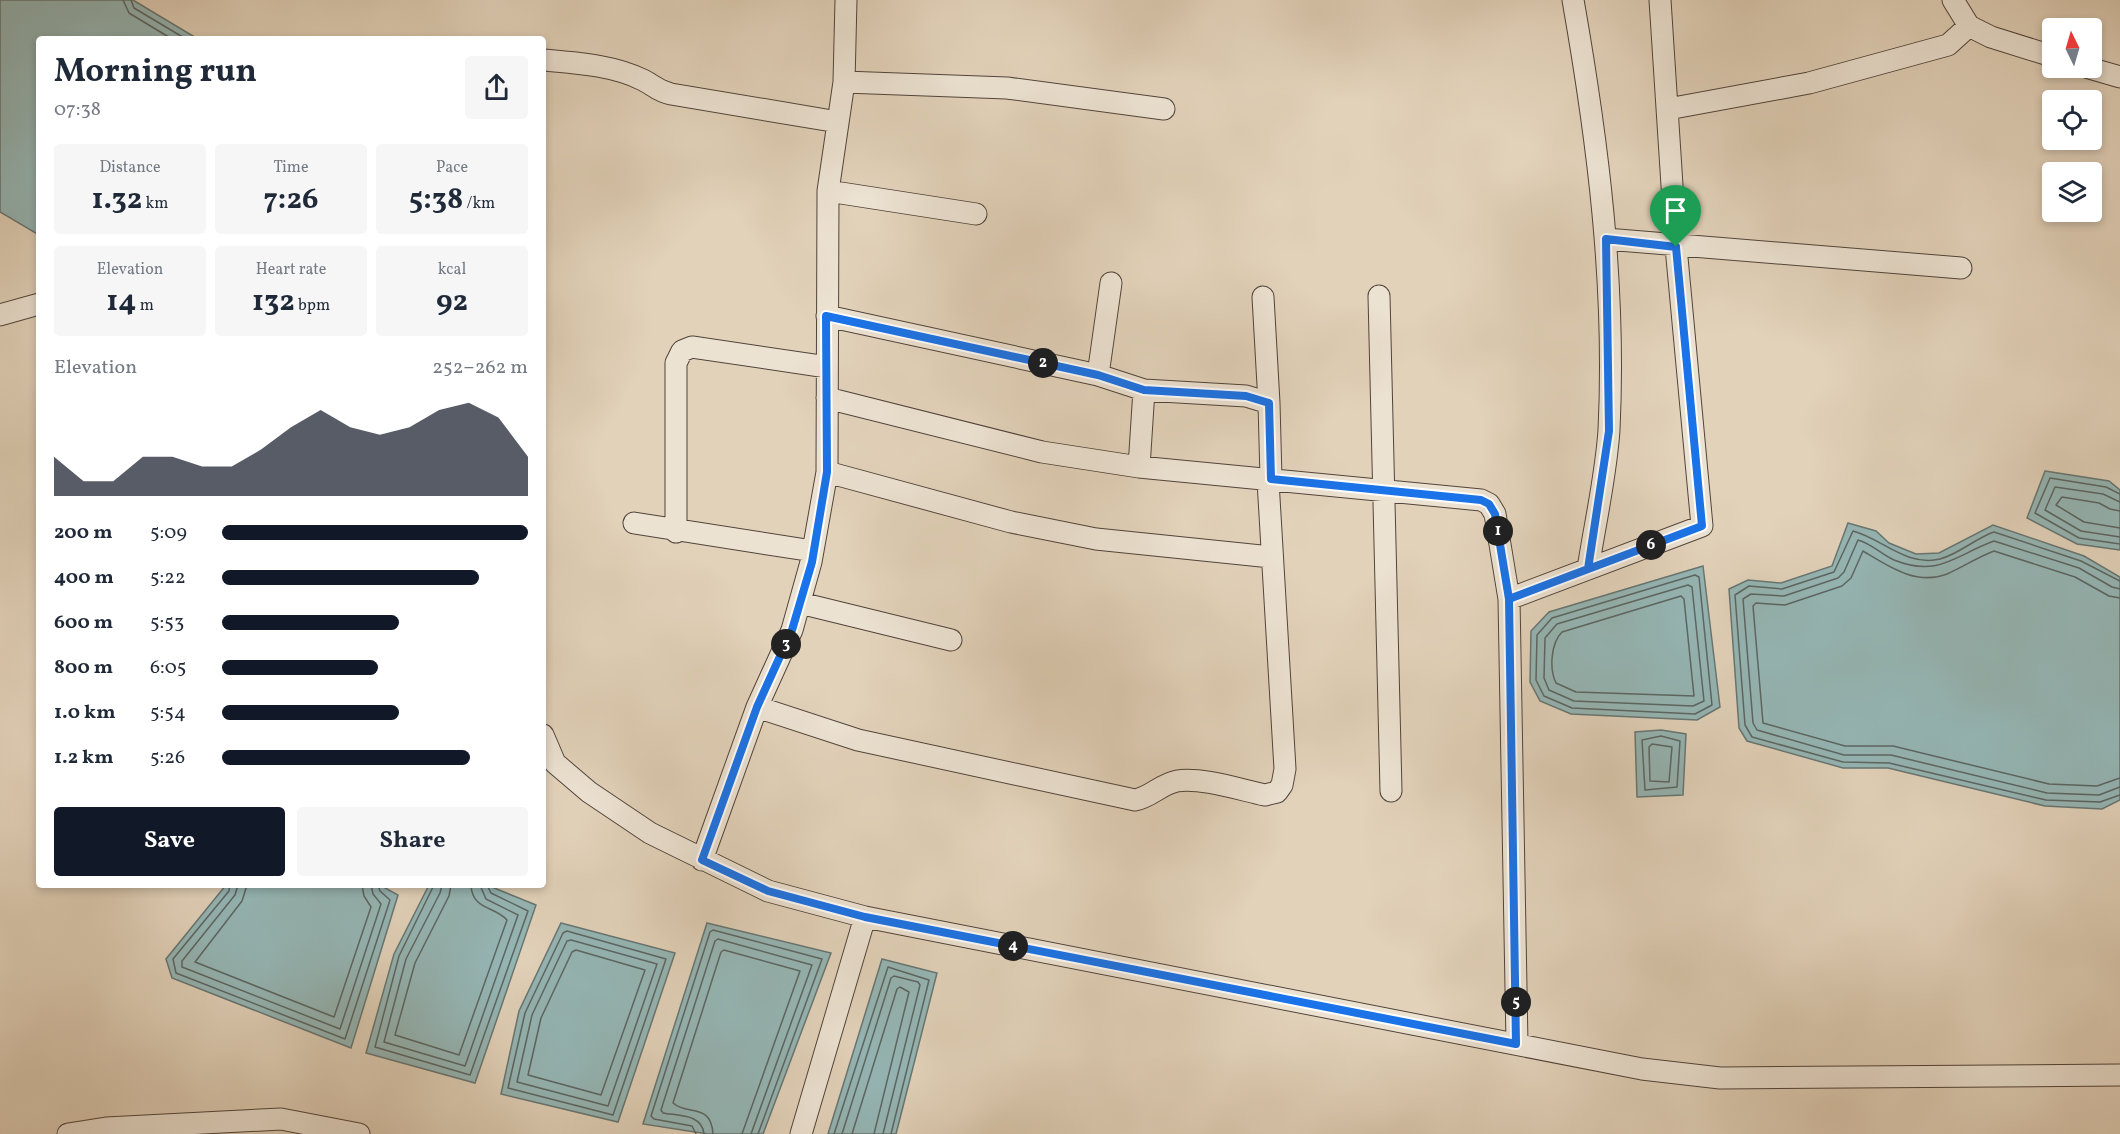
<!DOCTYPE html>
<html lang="en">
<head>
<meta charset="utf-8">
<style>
	body { margin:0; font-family:Vollkorn,serif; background:#f6f6f7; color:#1f2937; height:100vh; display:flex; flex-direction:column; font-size:22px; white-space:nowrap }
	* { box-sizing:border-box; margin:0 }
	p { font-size:20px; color:#747a83 }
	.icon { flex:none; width:33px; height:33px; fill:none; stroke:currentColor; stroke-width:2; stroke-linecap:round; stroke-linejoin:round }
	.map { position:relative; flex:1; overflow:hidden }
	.sheet { position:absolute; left:36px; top:36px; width:510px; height:852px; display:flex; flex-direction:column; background:#fff; border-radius:6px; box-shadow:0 3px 9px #0003 }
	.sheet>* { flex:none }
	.needle { width:39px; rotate:355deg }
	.buttons { position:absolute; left:2042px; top:18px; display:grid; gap:12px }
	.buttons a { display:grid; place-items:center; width:60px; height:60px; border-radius:6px; background:#fff; box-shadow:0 3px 9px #0003; font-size:30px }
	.pin { position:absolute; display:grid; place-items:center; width:51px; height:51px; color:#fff; margin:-62px -26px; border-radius:50% 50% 50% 0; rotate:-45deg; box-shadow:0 0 6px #0007 }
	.pin .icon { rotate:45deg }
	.km { position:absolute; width:30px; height:30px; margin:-15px; border-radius:50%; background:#222; color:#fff; font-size:16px; line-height:30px; text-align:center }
	.round { display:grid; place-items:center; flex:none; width:63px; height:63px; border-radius:6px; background:#f6f6f7 }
	.headline { display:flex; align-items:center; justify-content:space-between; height:102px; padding:0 18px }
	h1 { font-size:33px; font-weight:700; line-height:45px }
	.figures { display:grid; grid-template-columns:repeat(3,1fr); gap:9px; height:102px; padding:6px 18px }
	.figures div { display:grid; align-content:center; border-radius:6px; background:#f6f6f7; text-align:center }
	.figures b { font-size:30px; font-weight:700 }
	.figures small { font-size:16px; font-weight:400 }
	.figures p { font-size:16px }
	.chart { height:168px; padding:12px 18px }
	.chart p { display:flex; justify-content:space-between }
	.chart svg { width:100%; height:108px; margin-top:6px; fill:#111827; opacity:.7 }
	.button { display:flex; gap:12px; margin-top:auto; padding:12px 18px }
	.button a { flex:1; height:69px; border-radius:6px; background:#111827; color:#fff; font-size:24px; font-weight:700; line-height:69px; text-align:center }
	.button a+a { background:#f6f6f7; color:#1f2937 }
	ul { padding:0 18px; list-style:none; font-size:20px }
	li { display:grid; grid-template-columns:96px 72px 1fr; align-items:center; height:45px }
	li i { height:15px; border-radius:8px; background:#111827 }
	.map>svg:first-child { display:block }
	.water { fill:#95b6b5; stroke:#677673; stroke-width:1.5 }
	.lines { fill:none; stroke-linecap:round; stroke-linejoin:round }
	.shore { stroke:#5b6663; stroke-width:1.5 }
	.minor-casing { stroke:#51443b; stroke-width:23 }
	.minor { stroke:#ece2d2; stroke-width:21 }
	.route-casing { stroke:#fff; stroke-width:12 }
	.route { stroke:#1a73e8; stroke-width:8 }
</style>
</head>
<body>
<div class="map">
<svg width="2120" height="1134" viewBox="0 0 2120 1134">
	<rect width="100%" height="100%" fill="#e2d2ba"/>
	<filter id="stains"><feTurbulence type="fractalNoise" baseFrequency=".00333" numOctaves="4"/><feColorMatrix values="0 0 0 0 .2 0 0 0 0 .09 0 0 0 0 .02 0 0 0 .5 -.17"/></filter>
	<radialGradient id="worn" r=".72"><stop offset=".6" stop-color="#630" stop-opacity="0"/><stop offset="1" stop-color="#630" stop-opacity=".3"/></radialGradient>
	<!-- water -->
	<path class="water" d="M0,0H133L198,39H39V235L0,212Z
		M2045,471L2109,481L2120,490V550L2077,544L2027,518Z
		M1848,523L1876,531L1889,543L1916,554L1939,553L1993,525L2084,556L2120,577V800L2102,809L2045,806L1888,768H1843L1747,741L1739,728L1729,589L1748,580L1781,583L1832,566Z
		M1703,566L1720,707L1697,720L1571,714L1540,701L1530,682L1531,631L1549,612Z
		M1661,730L1686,734L1683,795L1637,797L1635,732Z
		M226,885H380L398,895L351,1048L172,978L166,959Z
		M429,885H487L536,905L475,1083L366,1053L394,954Z
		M561,923L675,953L618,1122L501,1094L519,1011Z
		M707,923L831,953L763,1134H708L643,1124Z
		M882,959L937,973L896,1134H828Z"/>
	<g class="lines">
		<!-- shore -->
		<path class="shore" d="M123,0L129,13L172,39
			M131,0L134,8L186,39
			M2120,494L2106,487L2050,478L2035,513L2079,538L2120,544
			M2120,502L2103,494L2055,487L2045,510L2081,531L2120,537
			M2120,511L2110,509L2099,503L2062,497L2056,505L2084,522L2120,528
			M1695,575L1699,577L1712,705L1695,714L1572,708L1544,696L1536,680L1537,635L1552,618Z
			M2120,581L2081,561L1994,532C1976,538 1959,554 1940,559C1906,567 1883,539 1853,531L1834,572L1782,589L1749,586L1735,595L1745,725L1752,737L1843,762L1889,763L2046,800L2100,802L2120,795
			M1688,585L1692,587L1704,701L1693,706L1574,701L1549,690L1544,678L1545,638L1557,624Z
			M2120,589L2112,587L2079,568L1994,541C1955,555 1939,578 1894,560C1881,554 1872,544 1858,540L1844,572L1838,578L1784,596L1751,594L1743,599L1753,723L1757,730L1844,755H1891L2047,793L2099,795L2120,787
			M1681,596L1684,599L1694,696L1576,692L1556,683C1549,669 1551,643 1562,632Z
			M2120,598L2109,596L2075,577L1994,551C1978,557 1963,567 1947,574C1916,586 1888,566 1863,551L1851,578L1842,586L1785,605L1756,603L1753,606L1763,723L1845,746H1893L2049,784L2097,786L2120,778
			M1661,736L1680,741L1677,787L1645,790L1642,740Z
			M1652,744L1672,747L1669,782L1650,781L1649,747Z
			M230,885L229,891L173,959L176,973L345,1039L390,900L380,891L378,885
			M238,885L235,895L182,961V967L340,1029L381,904L373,894L371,885
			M247,885L242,901L195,962L334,1017L371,907L364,896L362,885
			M434,885L399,956L375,1047L470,1075L528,911L491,893L487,885
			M442,885L440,893L406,959L384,1042L465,1066L518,915L486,899L480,885
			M451,885L449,896L415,963L395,1035L459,1055L507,920C495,906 472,910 471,885
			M567,931L666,959L613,1115L508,1088L525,1013L563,933Z
			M571,940L657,964L608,1106L517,1082L532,1015L567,941Z
			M576,950L645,970L601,1095L528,1075L541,1018L572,952Z
			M696,1134L692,1126L654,1119L651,1116L710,932L713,930L822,959L758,1134
			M704,1134C702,1114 679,1116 663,1113L661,1110L715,941L718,939L812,965L751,1134
			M713,1134C711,1102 687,1116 673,1103L721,952L724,950L800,971L742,1134
			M834,1134L888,967L929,980L891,1134
			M842,1134L891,978L894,976L918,982L920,985L883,1134
			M852,1134L897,989L900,987L909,992L874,1134"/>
		<!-- minor casing -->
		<g class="minor-casing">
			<path id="minor" d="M1573,0C1598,142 1616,285 1609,430C1606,476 1595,523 1588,569
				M1953,0L1969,26L1991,37L2052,56
				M543,60C576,63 613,65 643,80C655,86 657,91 671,94L838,122
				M2089,68L2120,77
				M844,82L1007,88L1164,109
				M1668,109L1809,83L1948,45L1969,26
				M828,191L976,214
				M1606,239L1961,268
				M1379,296L1391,791
				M1263,297L1269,403
				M0,315L39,304
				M827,316L1098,375L1144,390L1246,396L1269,403L1271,479
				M1098,375L1111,283
				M827,398L1042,452L1139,467L1481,500L1489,504L1495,514L1509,599L1517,1044
				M1139,467L1144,390
				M827,472L1011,522L1096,539L1271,557
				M634,523L813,551
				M676,532V363L682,351L692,347L827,367
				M1509,599L1702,526L1676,247L1660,0
				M800,603L951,640
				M757,707L858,740L1135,800C1151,797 1161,784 1177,781C1201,777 1241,790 1265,795L1277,792L1282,785L1285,769L1268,481
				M543,735L555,763L589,792L650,833L768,891L865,917L1642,1069L1720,1078L2120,1075
				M702,860L757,707L792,630L811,562L827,472L828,191L844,82L846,0
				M68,1134L106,1128L281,1119L359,1134
				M801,1134L865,917"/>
		</g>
		<!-- minor -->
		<use href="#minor" class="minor"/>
	</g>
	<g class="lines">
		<!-- route casing -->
		<g class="route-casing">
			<path id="route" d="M1676,247L1606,239L1609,431L1588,569L1509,599L1495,514L1489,504L1481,500L1271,479L1269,403L1246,396L1144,390L1098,375L826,316L827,472L812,562L792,630L757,707L702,860L768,891L865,917L1516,1044L1509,599L1702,526L1676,247"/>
		</g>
		<!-- route -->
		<use href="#route" class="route"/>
	</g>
	<rect width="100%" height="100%" filter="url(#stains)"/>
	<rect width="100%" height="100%" fill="url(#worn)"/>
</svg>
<div class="buttons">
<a><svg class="needle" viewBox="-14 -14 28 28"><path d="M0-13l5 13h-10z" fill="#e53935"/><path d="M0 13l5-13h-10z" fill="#747a83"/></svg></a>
<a><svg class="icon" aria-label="locate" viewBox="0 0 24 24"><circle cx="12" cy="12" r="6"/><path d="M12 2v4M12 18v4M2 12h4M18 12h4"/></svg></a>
<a><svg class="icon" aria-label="layers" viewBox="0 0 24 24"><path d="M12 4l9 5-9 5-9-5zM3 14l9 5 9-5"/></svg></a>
</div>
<div class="pin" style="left:1676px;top:247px;background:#1e9e55"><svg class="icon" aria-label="arrive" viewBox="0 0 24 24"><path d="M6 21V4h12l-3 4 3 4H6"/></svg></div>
<b class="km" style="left:1498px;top:531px">1</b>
<b class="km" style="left:1043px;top:363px">2</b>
<b class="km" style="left:786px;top:644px">3</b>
<b class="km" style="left:1013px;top:946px">4</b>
<b class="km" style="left:1516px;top:1002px">5</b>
<b class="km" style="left:1651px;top:545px">6</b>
<section class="sheet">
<div class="headline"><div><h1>Morning run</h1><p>07:38</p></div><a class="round"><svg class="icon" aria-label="share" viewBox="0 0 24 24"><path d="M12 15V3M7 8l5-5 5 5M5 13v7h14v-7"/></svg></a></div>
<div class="figures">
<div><p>Distance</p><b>1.32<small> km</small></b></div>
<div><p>Time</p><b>7:26</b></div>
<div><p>Pace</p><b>5:38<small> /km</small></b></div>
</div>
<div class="figures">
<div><p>Elevation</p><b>14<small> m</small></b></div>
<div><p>Heart rate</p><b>132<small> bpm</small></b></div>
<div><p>kcal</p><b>92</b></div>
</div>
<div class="chart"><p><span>Elevation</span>252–262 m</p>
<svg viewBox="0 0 160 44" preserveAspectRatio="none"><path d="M0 44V28L10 38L20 38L30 28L40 28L50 32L60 32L70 25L80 16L90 9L100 16L110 19L120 16L130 9L140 6L150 12L160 28V44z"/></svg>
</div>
<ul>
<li><b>200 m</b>5:09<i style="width:100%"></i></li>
<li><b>400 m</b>5:22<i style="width:84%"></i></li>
<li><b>600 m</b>5:53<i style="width:58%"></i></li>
<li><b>800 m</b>6:05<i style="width:51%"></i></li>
<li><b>1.0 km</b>5:54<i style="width:58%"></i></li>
<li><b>1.2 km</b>5:26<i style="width:81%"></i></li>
</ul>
<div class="button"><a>Save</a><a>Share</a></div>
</section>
</div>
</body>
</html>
